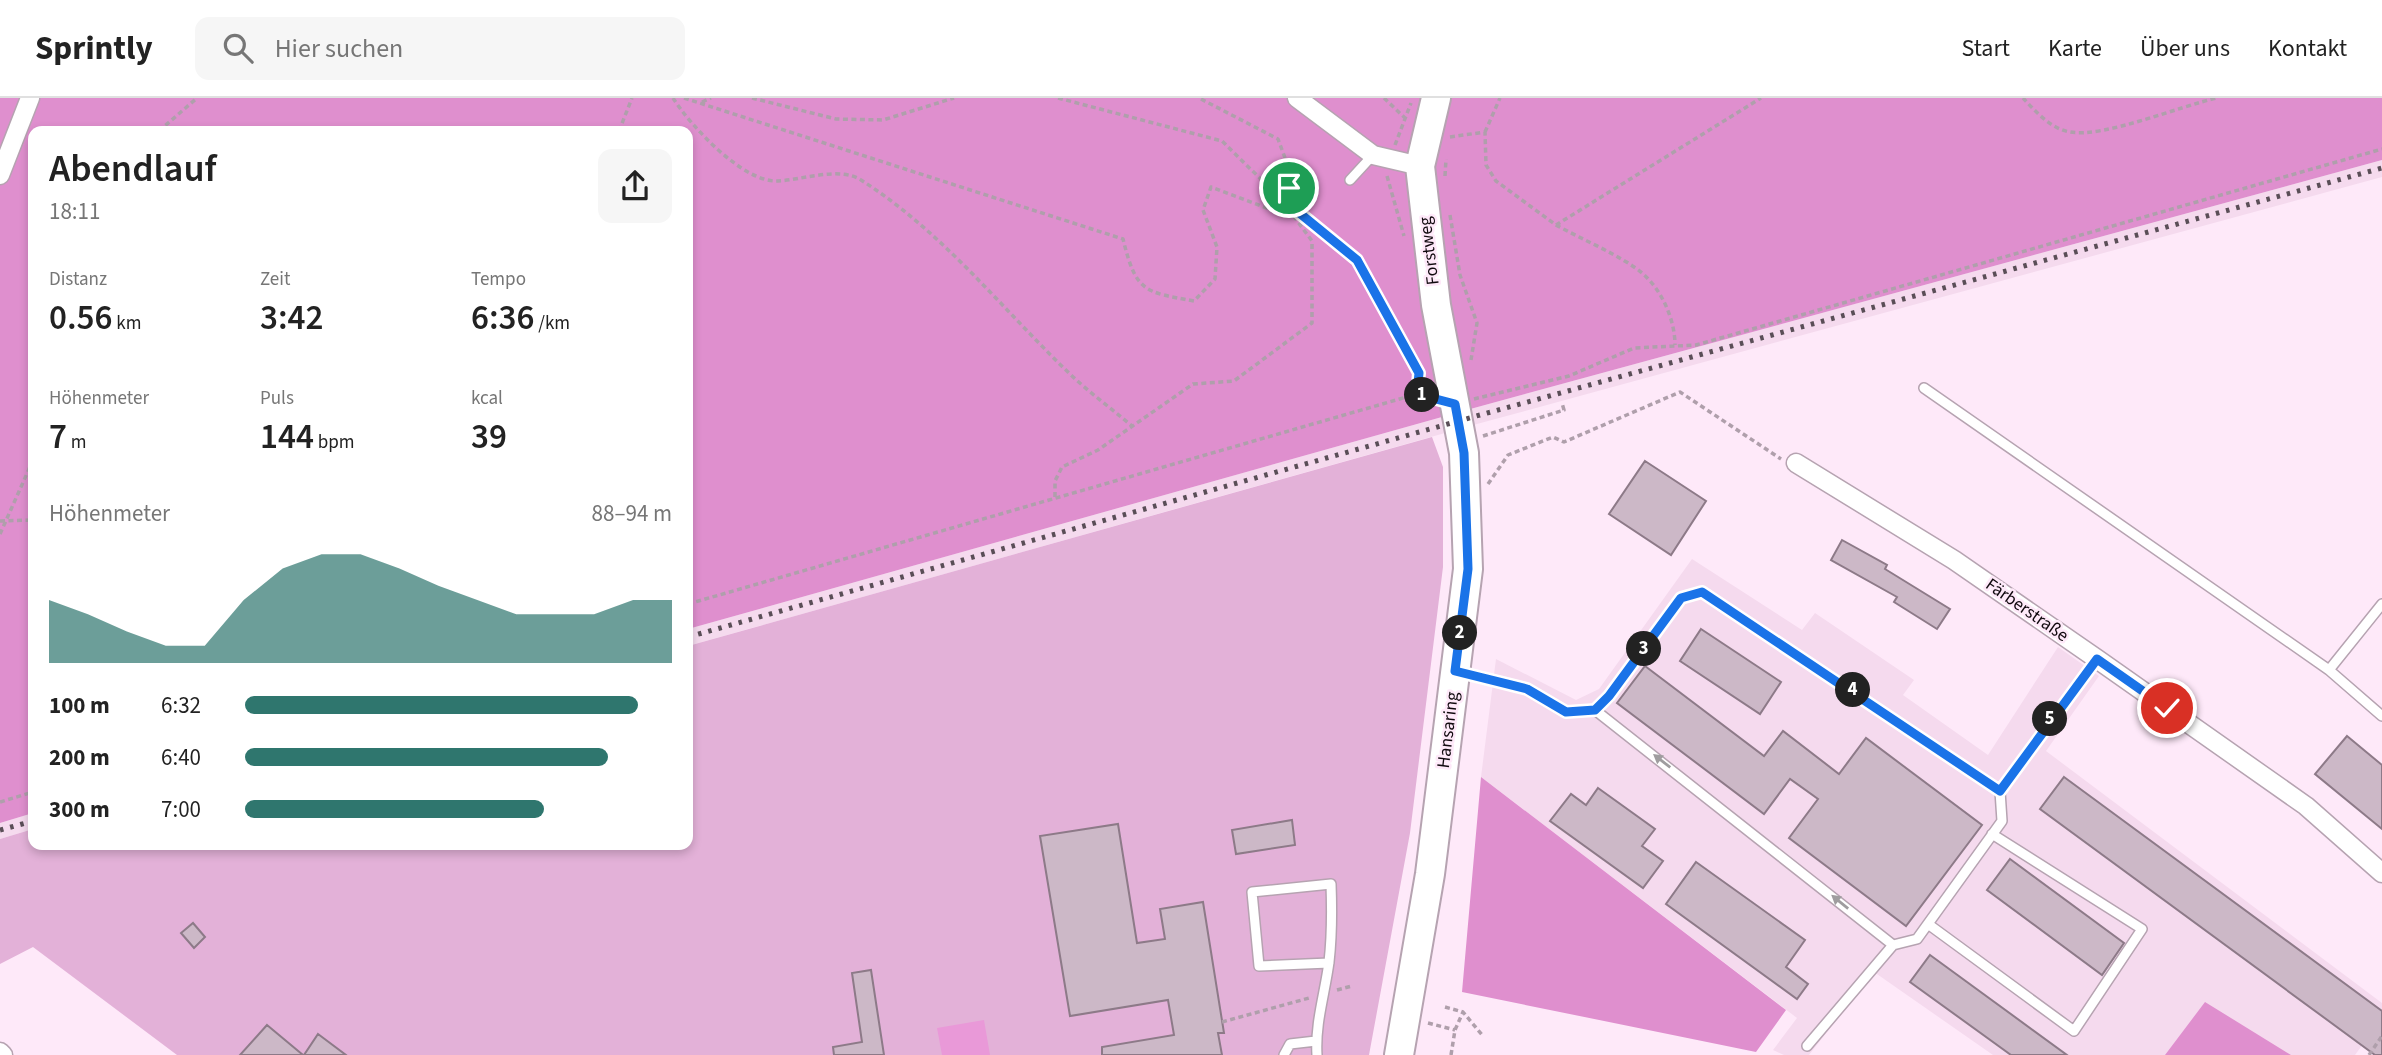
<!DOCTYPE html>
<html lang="de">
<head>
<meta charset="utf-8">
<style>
	body { margin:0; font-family:"Source Sans 3",sans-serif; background:#f6f6f6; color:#222; height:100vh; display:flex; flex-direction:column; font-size:26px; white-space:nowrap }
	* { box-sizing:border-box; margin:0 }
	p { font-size:23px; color:#767676 }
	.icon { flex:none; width:38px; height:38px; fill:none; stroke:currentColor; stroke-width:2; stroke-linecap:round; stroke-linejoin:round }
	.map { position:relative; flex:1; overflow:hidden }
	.drawer { position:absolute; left:28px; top:28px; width:665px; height:724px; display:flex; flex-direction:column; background:#fff; border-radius:14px; box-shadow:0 4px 10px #0003 }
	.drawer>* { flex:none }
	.pin { position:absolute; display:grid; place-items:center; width:60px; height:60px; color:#fff; margin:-30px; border:4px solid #fff; border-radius:50%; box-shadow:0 2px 7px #0007 }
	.km { position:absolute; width:35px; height:35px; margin:-18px; border-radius:50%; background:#222; color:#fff; font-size:19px; line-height:35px; text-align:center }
	.round { display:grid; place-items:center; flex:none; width:74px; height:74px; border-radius:14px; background:#f6f6f6 }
	.head { display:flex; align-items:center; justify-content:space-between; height:119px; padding:0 21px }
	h1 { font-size:38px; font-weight:600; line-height:52px }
	.figures { display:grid; grid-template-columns:repeat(3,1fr); gap:10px; height:119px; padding:7px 21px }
	.figures div { display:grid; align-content:center }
	.figures b { font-size:35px; font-weight:600 }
	.figures small { font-size:19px; font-weight:400 }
	.figures p { font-size:19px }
	.chart { height:196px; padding:14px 21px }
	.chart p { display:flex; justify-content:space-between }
	.chart svg { width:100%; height:126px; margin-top:7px; fill:#2f766e; opacity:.7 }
	ul { padding:0 21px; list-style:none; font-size:23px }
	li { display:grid; grid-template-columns:112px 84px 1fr; align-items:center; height:52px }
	li i { height:18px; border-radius:9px; background:#2f766e }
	header { display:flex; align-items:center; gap:42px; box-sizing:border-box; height:98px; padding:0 35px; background:#fff; border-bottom:2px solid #e0e0e0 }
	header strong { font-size:33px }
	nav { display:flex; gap:38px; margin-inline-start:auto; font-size:24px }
	.search { width:490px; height:63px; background:#f6f6f6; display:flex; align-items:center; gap:18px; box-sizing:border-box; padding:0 24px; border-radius:14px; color:#767676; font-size:26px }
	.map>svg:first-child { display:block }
	.built { fill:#f5daee }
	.green { fill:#e3b1d8 }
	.forest { fill:#df8fce }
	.water { fill:#e999d8 }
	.building { fill:#ccb8c7; stroke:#8d7a88; stroke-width:2 }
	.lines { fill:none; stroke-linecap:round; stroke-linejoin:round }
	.service-casing { stroke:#b6a3b1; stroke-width:12 }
	.minor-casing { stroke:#b6a3b1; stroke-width:21 }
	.primary-casing { stroke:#b6a3b1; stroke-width:32 }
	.path { stroke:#af9fab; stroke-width:3.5; stroke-dasharray:5 3.5; stroke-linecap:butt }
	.service { stroke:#fff; stroke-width:9 }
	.minor { stroke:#fff; stroke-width:18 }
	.primary { stroke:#fff; stroke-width:28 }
	.rail { stroke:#5a4e57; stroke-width:5; stroke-dasharray:3.5 7; stroke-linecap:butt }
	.oneway { fill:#9f9d9f }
	.route-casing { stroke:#fff; stroke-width:14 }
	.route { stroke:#1a73e8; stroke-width:9 }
	.labels { text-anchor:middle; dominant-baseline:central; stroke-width:5; stroke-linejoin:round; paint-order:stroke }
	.street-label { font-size:18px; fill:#10090e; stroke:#fee9f9 }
</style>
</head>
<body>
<header>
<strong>Sprintly</strong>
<div class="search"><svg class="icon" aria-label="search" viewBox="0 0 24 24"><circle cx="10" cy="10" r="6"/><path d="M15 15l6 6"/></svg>Hier suchen</div>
<nav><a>Start</a><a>Karte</a><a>Über uns</a><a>Kontakt</a></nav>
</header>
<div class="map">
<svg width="2382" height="957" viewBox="0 0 2382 957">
	<rect width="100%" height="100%" fill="#fee9f9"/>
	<!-- built -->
	<path class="built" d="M2382,62V79L1477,326L688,548V531L1474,310Z
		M1692,461L1802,532L1815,515L1914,582L1903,597L1988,657L2058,549L2099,578L2046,653L2382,905V920L2355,957H1993L1874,874L1809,957H1784L1773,952L1797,920L1481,679L1496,561L1576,602L1599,591Z
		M33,715V731L0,741V725Z"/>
	<!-- green -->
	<path class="green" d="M1432,339L1443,369V469L1410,735L1369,957H177L33,849L0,866V741L33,731V747H688V548Z"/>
	<!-- forest -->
	<path class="forest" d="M0,0H2382V62L1474,310L688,531V33H33V715L0,725Z
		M1481,679L1786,912L1756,954L1462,894Z
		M2205,904L2291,957H2165Z"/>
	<!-- water -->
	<path class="water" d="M984,922L990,957H942L937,930Z"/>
	<!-- building -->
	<path class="building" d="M1645,363L1706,403L1671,457L1609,416Z
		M1842,442L1887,467L1885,471L1950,511L1937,531L1894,504L1897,499L1831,462Z
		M1701,531L1781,584L1760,616L1680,563Z
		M1645,568L1764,658L1783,633L1839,676L1866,640L1982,727L1906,828L1789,740L1818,701L1790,681L1764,716L1617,605Z
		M2347,638L2382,667V731L2315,676Z
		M2064,679L2382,913V957H2375L2040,711Z
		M1598,690L1655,731L1642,748L1663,763L1643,790L1550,723L1571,696L1586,707Z
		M1292,722L1295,747L1236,756L1232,732Z
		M1118,726L1137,845L1165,841L1160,811L1203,804L1224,935H1218L1222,957H1102V949L1174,937L1168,902L1070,918L1040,738Z
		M2010,761L2124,845L2102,877L1987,792Z
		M1696,764L1805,842L1786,869L1808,886L1797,901L1666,806Z
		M193,825L205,839L194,850L181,835Z
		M1930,857L2067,957H2011L1910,884Z
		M871,872L884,957H834L833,949L862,944L852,875Z
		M267,927L303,957H240Z
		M318,936L346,957H304Z"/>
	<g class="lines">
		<!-- service casing -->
		<g class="service-casing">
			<path id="service" d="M1350,82L1373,57
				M1924,290L2329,572L2382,506
				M2329,572L2382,618
				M1457,574L1527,591L1566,614L1595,612L1893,847
				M1595,612L1609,599L1681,500L1702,494L2000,693
				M1928,826L2074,933L2142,831L1992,736
				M1807,948L1893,847L1917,841L2002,723L2000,693L2097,561
				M1284,957L1290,946L1316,943
				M1317,957C1315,925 1325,895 1329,864C1332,838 1332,812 1331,786L1252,794L1259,868L1329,865"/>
		</g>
		<!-- minor casing -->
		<g class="minor-casing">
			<path id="minor" d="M1297,0L1373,57L1420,68
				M0,77L30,0
				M1796,365L1954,462L2097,561L2306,708L2382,775
				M0,954L3,957"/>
		</g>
		<!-- primary casing -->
		<g class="primary-casing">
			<path id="primary" d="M1399,957L1430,776L1468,471L1464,355L1436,207L1420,68L1436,0"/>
		</g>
		<!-- path -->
		<path class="path" d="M673,0C690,27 743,85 778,83C802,82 839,68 861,82C943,134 1002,211 1071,277C1090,295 1112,311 1132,328
			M684,0L1123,141C1136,194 1144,194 1194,203L1215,181L1217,149L1203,112L1211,89L1272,112L1289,90L1288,68L1278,41L1199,0
			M752,0L836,21L883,22L954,0
			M1058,0L1222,43L1281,101L1357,162L1419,275L1417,295
			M1384,0L1405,20
			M2023,0C2035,13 2051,31 2070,34C2104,40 2180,8 2217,0
			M702,4L711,0
			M159,33L197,0
			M619,33L632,0
			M1485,34L1500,0
			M1450,39L1485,34L1486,67L1496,83L1556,127L1761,0
			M1395,47L1411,5
			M1387,78L1404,138
			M1445,78L1446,61
			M1450,117L1460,177L1477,225L1471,262
			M1556,127C1581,141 1622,158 1642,175C1662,192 1675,222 1675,247
			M1474,301L1569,278L1634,250L1696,247L2382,51
			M1483,338L1564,312L1562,305
			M1488,386L1508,357L1553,339L1564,344L1680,294L1781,361
			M1055,399V383L1062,369L1098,352L1193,286L1234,283L1312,225V143L1284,105
			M0,423L33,422
			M0,436L33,362
			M688,506L1417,296L1433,300
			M0,704L33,694
			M1337,892L1352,888
			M1445,909L1463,914L1483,938
			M1222,924L1309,900
			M1428,925L1455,932
			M1451,957L1455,932L1463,914
			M2369,957L2382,938"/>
		<!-- service -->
		<use href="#service" class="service"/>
		<!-- minor -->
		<use href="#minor" class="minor"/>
		<!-- primary -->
		<use href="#primary" class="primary"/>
		<!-- rail -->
		<path class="rail" d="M688,539L1480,317L2382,70
			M0,732L33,723"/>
	</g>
	<!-- one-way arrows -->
	<defs><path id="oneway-solid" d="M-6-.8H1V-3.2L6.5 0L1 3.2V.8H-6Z" transform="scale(1.75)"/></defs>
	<g class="oneway">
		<use href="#oneway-solid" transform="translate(1662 663) rotate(-142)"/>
		<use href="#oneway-solid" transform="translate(1840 804) rotate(-141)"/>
	</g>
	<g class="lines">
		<!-- route casing -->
		<g class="route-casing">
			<path id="route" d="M1289,90L1281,100L1357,162L1419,275L1417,296L1455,306L1464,355L1468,471L1455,573L1527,591L1566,614L1595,612L1609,598L1681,500L1702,494L2000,693L2097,561L2167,610"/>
		</g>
		<!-- route -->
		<use href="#route" class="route"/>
	</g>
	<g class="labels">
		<!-- street labels -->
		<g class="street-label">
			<text transform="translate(1429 153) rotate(-97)">Forstweg</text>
			<text transform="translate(2027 512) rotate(35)">Färberstraße</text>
			<text transform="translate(1448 632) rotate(-83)">Hansaring</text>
		</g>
	</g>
</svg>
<div class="pin" style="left:1289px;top:90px;background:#1e9e55"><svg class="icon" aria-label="arrive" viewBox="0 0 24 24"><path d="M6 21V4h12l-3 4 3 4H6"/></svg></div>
<div class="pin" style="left:2167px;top:610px;background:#d93025"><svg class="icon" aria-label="check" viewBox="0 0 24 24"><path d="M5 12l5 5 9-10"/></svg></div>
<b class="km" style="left:1422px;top:297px">1</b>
<b class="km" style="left:1460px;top:535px">2</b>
<b class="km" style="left:1644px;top:551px">3</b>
<b class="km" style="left:1853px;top:592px">4</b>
<b class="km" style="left:2050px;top:621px">5</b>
<section class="drawer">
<div class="head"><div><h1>Abendlauf</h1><p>18:11</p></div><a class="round"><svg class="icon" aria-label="share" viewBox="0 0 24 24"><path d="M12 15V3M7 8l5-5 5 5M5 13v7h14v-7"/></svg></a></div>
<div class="figures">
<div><p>Distanz</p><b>0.56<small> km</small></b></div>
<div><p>Zeit</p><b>3:42</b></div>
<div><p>Tempo</p><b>6:36<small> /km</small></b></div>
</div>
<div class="figures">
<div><p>Höhenmeter</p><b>7<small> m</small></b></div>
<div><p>Puls</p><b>144<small> bpm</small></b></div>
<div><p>kcal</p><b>39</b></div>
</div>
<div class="chart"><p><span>Höhenmeter</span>88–94 m</p>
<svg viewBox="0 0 160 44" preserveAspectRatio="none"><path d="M0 44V22L10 27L20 33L30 38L40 38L50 22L60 11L70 6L80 6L90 11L100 17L110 22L120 27L130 27L140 27L150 22L160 22V44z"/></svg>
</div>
<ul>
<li><b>100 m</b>6:32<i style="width:92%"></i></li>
<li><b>200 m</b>6:40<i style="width:85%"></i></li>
<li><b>300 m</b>7:00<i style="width:70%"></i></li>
</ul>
</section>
</div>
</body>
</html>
